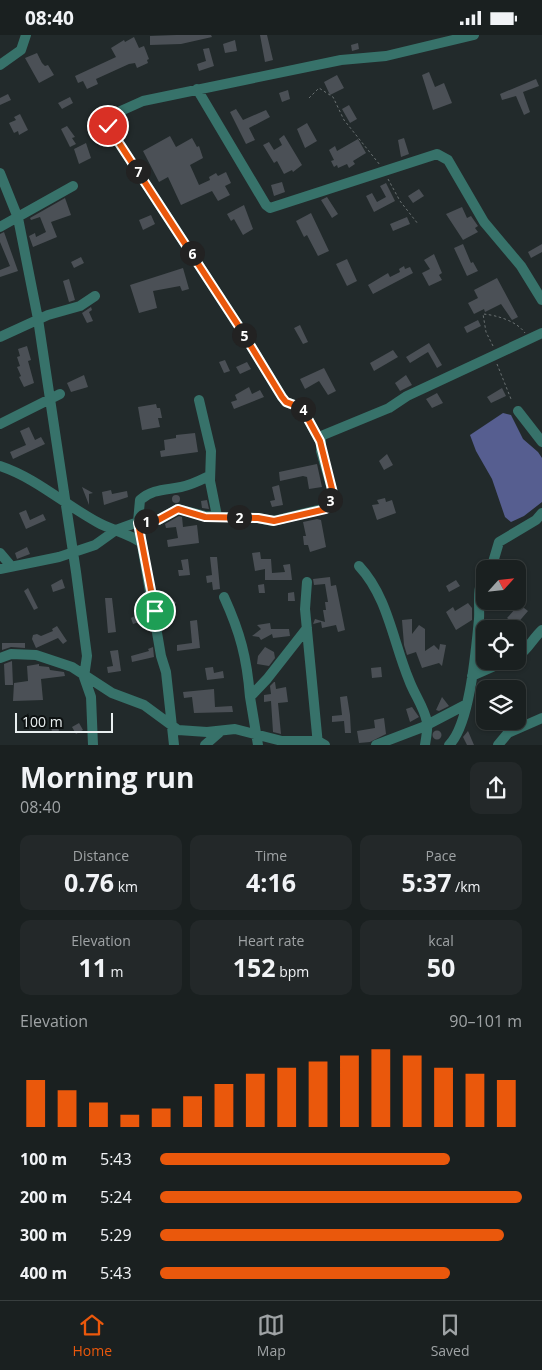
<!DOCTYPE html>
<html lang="en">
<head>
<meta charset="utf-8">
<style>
	body { margin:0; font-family:"Open Sans",sans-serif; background:#232829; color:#f1f3f6; height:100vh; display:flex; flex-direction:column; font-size:19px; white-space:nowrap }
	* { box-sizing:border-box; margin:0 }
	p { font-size:16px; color:#9fa3a5 }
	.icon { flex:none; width:28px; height:28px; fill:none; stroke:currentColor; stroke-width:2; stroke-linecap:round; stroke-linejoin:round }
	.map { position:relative; height:710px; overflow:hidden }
	.sheet { display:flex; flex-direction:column; background:#1a2020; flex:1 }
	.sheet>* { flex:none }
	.needle { width:32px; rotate:63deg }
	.buttons { position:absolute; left:476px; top:525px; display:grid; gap:10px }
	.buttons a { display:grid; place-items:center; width:50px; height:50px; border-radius:10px; background:#1a2020; box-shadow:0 1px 4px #0004,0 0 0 1px #383e3e; font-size:25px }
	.scale { position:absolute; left:15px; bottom:12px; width:98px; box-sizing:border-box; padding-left:5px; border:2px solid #e9eff0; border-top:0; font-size:14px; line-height:18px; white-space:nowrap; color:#e9eff0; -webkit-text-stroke:4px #0e1212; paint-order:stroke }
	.pin { position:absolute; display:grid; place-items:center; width:42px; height:42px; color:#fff; margin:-21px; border:2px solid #fff; border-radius:50%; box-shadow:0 1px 5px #0007 }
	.km { position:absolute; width:25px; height:25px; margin:-12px; border-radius:50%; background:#222; color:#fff; font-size:14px; line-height:25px; text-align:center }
	.round { display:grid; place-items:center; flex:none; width:52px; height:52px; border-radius:10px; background:#232829 }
	.overview { display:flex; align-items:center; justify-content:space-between; height:85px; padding:0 20px }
	h1 { font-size:28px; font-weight:700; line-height:38px }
	.figures { display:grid; grid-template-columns:repeat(3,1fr); gap:8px; height:85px; padding:5px 20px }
	.figures div { display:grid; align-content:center; border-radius:10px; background:#232829; text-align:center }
	.figures b { font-size:25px; font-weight:700 }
	.figures small { font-size:14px; font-weight:400 }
	.figures p { font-size:14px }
	.chart { height:140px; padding:10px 20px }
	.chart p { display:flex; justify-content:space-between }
	.chart svg { width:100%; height:90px; margin-top:5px; stroke:#ea580c; stroke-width:6 }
	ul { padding:0 20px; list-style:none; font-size:16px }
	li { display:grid; grid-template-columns:80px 60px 1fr; align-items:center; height:38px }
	li i { height:12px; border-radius:6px; background:#ea580c }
	.status { display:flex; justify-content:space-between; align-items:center; height:35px; padding:0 25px; background:#1a2020; direction:ltr }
	.status svg { height:14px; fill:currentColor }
	.menu { display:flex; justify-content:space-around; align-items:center; height:70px; border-top:1px solid #383e3e; background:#1a2020; font-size:14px; color:#9fa3a5 }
	.menu a { display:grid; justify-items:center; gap:2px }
	.menu .active { color:#ea580c }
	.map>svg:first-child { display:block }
	.water { fill:#565e90 }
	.building { fill:#4b5056 }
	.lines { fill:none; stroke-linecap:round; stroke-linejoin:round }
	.path { stroke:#6a7172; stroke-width:1; stroke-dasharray:2.5 2.5; stroke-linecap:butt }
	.minor { stroke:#37726a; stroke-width:10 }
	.route-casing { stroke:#fff; stroke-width:10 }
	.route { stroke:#ea580c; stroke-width:6 }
</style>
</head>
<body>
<div class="status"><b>08:40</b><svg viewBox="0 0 49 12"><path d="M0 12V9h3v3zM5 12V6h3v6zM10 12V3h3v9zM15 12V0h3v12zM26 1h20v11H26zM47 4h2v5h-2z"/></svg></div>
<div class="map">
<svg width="542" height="710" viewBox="0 0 542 710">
	<rect width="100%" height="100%" fill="#222a2b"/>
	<!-- water -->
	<path class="water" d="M503,378L511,380L523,404L538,417L542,423V467L524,481L511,487L505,482L492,444L476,416L470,400Z"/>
	<!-- building -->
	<path class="building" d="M176,0H211L212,2L181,9L150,10V1Z
		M260,0H267L273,25L265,27Z
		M134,2L139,13L144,11L149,24L147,25L148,28L137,33L135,28L129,29L96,44L98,49L87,54L83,46L78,48L75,41L116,22L111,13L124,5L125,7Z
		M235,5L237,16L225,18L223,9Z
		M358,8L359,14L352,16L351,10Z
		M209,13L214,31L199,36L197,29L206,26L203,14Z
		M37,18L42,28L45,31L48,30L54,40L39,48L25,23Z
		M429,37L435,52L444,48L452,68L433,75L422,40Z
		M337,40L344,53L330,60L324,47Z
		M536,44L539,51L523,57L530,77L524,80L516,61L502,65L500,59Z
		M288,55L290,64L282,67L279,58Z
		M8,59L11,65L0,70V63Z
		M70,62L73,68L62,74L58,68Z
		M349,70L357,84L350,88L342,74Z
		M236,74L243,85L266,75L270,82L249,93L255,105L246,109L230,77Z
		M20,79L28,95L19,100L18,96L14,98L9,88L16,85L14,82Z
		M307,88L317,106L305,113L297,94Z
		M67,91L75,102L72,103L76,109L70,112L61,94Z
		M284,100L302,130L293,137L292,135L284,139L277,126L274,128L263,110L269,107L274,115L282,110L279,104Z
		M170,101L176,112L192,103L197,112L199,111L203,123L190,130L199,150L210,145L209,142L216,138L218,141L226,137L231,148L225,151L230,160L218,166L212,156L181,170L168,142L159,147L143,116Z
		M404,103L409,119L401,122L398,105Z
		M358,104L366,118L353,126L355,129L349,133L347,129L338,133L337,130L334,132L331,126L334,125L329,115L335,111L337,116Z
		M86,108L91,123L79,129L74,114Z
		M282,147L285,157L274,161L271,150Z
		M386,148L395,166L374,177L366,161L372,158L377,167L386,162L380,151Z
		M419,154L424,161L413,168L408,161Z
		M327,162L338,179L332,183L321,165Z
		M65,163L71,180L51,187L57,202L33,212L29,201L35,198L36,202L46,197L40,182L31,185L30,183Z
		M244,170L253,194L243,200L234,184L231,186L227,179Z
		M462,172L467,183L471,181L478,191L475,193L478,197L463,205L446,179Z
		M311,178L329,216L318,221L307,200L304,202L296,186Z
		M151,180L155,189L143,195L139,185Z
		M407,182L410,189L393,196L390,189Z
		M4,197L18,236L0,242V235L10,231L0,207V199Z
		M463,209L471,228L473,227L478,236L467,241L454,213Z
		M542,209V217L531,223L528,217Z
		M434,219L442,238L439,240L442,245L429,251L422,238L430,234L424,225Z
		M81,222L84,228L74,233L71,227Z
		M347,224L357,246L347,251L336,229Z
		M404,231L405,234L410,232L413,238L373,259L368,250L388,238L390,242L400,237L399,234Z
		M183,233L189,254L182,256L180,251L153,256L157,273L139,278L130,250Z
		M497,243L518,282L512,285L501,269L485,277L484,274L474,279L468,268L478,263L474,255Z
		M69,244L75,265L69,267L63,246Z
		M91,272L92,275L89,277L93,286L87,288L82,278Z
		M478,285L481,291L467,298L464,292Z
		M300,290L308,307L303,309L294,293Z
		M429,308L442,330L437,333L428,317L410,328L406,322Z
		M27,311L31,325L28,326L34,348L24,352L19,342L21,341L17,332L20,331L17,322L20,321L18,314Z
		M393,315L398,322L374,336L370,328Z
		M225,325L230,336L224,338L219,327Z
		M247,327L251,334L240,339L236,332Z
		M324,333L336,356L328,360L319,346L305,354L300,344Z
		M84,340L88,352L71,357L67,348Z
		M406,340L412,350L400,356L395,348Z
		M249,352L252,359L260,355L264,362L234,374L231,367L237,365L235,360Z
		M502,353L506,361L491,368L487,362Z
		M437,358L443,368L432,373L426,364Z
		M156,369L157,373H160L162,383H158L160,392L142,395L138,372Z
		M29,392L35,405L41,402L45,409L13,424L10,417L26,410L20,396Z
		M195,398L198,417L161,422L160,416L165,415L164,405L176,403V400Z
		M387,419L393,430L384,435L379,426Z
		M317,429L322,452L309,454L307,442L303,441L280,446L279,437Z
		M279,450L283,470L272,472L270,466L275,465L272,452Z
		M82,452L93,458L89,459V470Z
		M111,455L112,459L127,456L128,462L104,470L102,457Z
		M172 464a4 4 0 1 1 8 0a4 4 0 1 1-8 0Z
		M385,463L386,467L392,465L396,478L377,485L372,470L379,469L377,465Z
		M207,465L209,474L202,473L201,466Z
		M26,475L30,485L43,479L46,485L26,494L19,478Z
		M179,481L182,482L183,492L197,490L199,508L168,512L167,505L178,503L176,492L166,493L165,489Z
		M317,484L321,485L326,512L310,517L308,510H304L303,501H306L303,487Z
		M27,512L30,519L17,524L15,518Z
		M260,517L261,524H271L272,538L285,537L283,530L290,529L292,545H265V534L255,536L252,518Z
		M210,522H217L220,554L213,555L212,547L207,548L206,541L212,540Z
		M188,524L190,540L179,541L178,535H183L181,525Z
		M330,542L331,551L336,550L345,595L338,597L336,590L322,593L321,587L313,589L315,584L325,587L323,575H326L325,567H328L325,549L314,550L313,544Z
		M62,544L65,553L53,557L51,550Z
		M456,545L460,551L449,557L446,551Z
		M264,549L265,558H259L258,550Z
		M28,553L38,573L34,575L24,556Z
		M294,557L295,566H288V558Z
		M169,560L176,568L170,572L164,564Z
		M105,563H112L116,597L108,598Z
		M515,566L528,576L516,590L507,583L515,574L511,571Z
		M468,568L472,573V585L456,595L446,577L453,572L455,576Z
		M146,575L148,584L133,589L131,583Z
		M412,584V599L419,590L425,594V616L434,610L439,615L440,609L446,610L442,631L439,628L422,633L416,617L407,620L404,610L402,585Z
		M197,585L200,613L177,616V610L192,608L190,586Z
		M494,586L502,594H494L490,590Z
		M270,588L271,594H289L290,601L273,603L272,599L261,605L259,602L252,601L261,594L257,590Z
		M57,591L67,606L63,609L58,603L36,613L32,604L33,600L37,599L41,601L53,596L52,594Z
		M2,608H25V613L11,612L2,615Z
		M153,612L154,622L132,627L131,621L149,616L148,614Z
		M265,612L274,617L275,623L269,631L257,629L258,621Z
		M118,615L121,636L108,638L107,632L113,631L110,616Z
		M12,626L13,650H5L4,629Z
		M39,629V631L49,632L50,635L64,637L65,641L41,644L43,665L13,666L14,648L28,646L27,631Z
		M213,632L214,638L223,636L224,643L207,645L205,633Z
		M381,632L382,642L372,643L371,633Z
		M274,647H275L276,654L286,652L288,667L278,668L281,699L273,697L271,666L264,667V660L271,659L270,651Z
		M484,648H488L494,654H481L485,663L481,667L476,658L478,649Z
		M214,654L215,672L232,671L233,677L194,678L192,662L184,663L183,657Z
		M347,661L350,680L351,698H345L344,686L332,687V681L342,680L340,662Z
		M442,662L449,671L439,676L436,675Z
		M412,672L419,682L410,687L406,674Z
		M384,683L386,699L370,707L359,708L357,696L375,693L374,685Z
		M79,688L83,695L76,699L72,692Z
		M58,689L59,697L52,698L51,690Z
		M432.5 700a4.5 4.5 0 1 1 9 0a4.5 4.5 0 1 1-9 0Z
		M468,696L474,710H467L463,702Z"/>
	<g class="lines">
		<!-- path -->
		<path class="path" d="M309,63L319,53L333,62L344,85L380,130
			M388,144L400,166L418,189
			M493,311L486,297L483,279C496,280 517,286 525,298
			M497,329L511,364"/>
		<!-- minor -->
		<path class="minor" d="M0,30L21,15L26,0
			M197,54L266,170L270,173L437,119L448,125L484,187L521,231L542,265
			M0,138L18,183L38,284L76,537L87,621L84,642L91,662L93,710
			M0,192L73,151
			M0,302L48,280L80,271L95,261
			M199,365L211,416L210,446L217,481
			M518,376L542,407
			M0,389L60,359
			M320,406L302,373L286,367L282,362L238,290L108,91L114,79L143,66L341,25L386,21L474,0
			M0,431C36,443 64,469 97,487C111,495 128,498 142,508
			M0,518L11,531
			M359,531C388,562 393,607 409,645C414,659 424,672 427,687C428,694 426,703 425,710
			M0,534L59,522L95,510L116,495L138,487L158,485L178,474L205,481L258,483L273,486L326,473L333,458L321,416V401L389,373L407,361L542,298
			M491,534L499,507L536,485L542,478
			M307,547L305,574L318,710
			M224,562C240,597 247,623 250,662
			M518,621C528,615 533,603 542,595
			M0,623L11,619L36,620L72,632L112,658L144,670L178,695L207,697L235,694L282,706H318L325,710
			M472,641L506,626
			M174,710L166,637L161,621L138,487L140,465C152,454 166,455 181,452C190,450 199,446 207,442
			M205,710L221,696
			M258,710L250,662L267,644L307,593
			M376,710L423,692L467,669
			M449,710C470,690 476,614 479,584C480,569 476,554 485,539
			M498,710L508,698L542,683"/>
	</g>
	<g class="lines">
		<!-- route casing -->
		<g class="route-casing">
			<path id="route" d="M108,91L238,290L282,362L286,367L302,373L320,406L333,458L326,474L274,486L258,483L205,482L178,474L158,485L138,488L155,576"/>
		</g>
		<!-- route -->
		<use href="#route" class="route"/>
	</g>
</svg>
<div class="buttons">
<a><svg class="needle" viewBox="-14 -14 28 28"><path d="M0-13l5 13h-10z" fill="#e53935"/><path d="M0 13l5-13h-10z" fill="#9fa3a5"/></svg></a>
<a><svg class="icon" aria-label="locate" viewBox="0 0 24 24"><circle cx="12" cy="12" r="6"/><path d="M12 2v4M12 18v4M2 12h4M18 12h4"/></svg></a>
<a><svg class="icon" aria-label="layers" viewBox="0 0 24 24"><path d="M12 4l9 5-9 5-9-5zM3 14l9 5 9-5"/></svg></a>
</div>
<div class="scale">100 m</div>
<div class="pin" style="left:155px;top:576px;background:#1e9e55"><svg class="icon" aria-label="arrive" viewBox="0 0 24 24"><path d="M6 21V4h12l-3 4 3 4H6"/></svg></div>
<div class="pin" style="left:108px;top:91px;background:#d93025"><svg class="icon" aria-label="check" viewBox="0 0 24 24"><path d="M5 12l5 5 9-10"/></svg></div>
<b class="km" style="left:146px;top:486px">1</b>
<b class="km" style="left:239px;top:482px">2</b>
<b class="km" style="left:330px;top:465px">3</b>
<b class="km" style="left:303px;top:374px">4</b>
<b class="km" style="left:244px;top:300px">5</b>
<b class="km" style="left:192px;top:218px">6</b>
<b class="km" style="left:138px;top:136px">7</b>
</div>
<section class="sheet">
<div class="overview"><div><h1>Morning run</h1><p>08:40</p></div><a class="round"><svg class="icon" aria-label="share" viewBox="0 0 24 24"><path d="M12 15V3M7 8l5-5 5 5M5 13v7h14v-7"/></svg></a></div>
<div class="figures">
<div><p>Distance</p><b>0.76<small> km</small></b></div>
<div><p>Time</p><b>4:16</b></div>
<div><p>Pace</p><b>5:37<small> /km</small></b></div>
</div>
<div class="figures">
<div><p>Elevation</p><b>11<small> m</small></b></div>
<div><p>Heart rate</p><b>152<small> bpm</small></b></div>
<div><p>kcal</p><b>50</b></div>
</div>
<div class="chart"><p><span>Elevation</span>90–101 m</p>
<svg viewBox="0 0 160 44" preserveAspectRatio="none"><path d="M5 44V21M15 44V26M25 44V32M35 44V38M45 44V35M55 44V29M65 44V23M75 44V18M85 44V15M95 44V12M105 44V9M115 44V6M125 44V9M135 44V15M145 44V18M155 44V21"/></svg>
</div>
<ul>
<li><b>100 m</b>5:43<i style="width:80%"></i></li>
<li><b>200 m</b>5:24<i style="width:100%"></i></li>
<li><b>300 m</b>5:29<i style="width:95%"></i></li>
<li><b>400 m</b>5:43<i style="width:80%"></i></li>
</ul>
</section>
<nav class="menu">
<a class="active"><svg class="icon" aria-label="home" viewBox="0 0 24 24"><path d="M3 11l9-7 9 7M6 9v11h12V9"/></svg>Home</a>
<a><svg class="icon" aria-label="map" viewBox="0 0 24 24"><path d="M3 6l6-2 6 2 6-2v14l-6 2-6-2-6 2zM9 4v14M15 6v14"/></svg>Map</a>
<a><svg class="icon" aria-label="saved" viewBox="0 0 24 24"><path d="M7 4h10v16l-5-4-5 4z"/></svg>Saved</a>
</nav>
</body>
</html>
